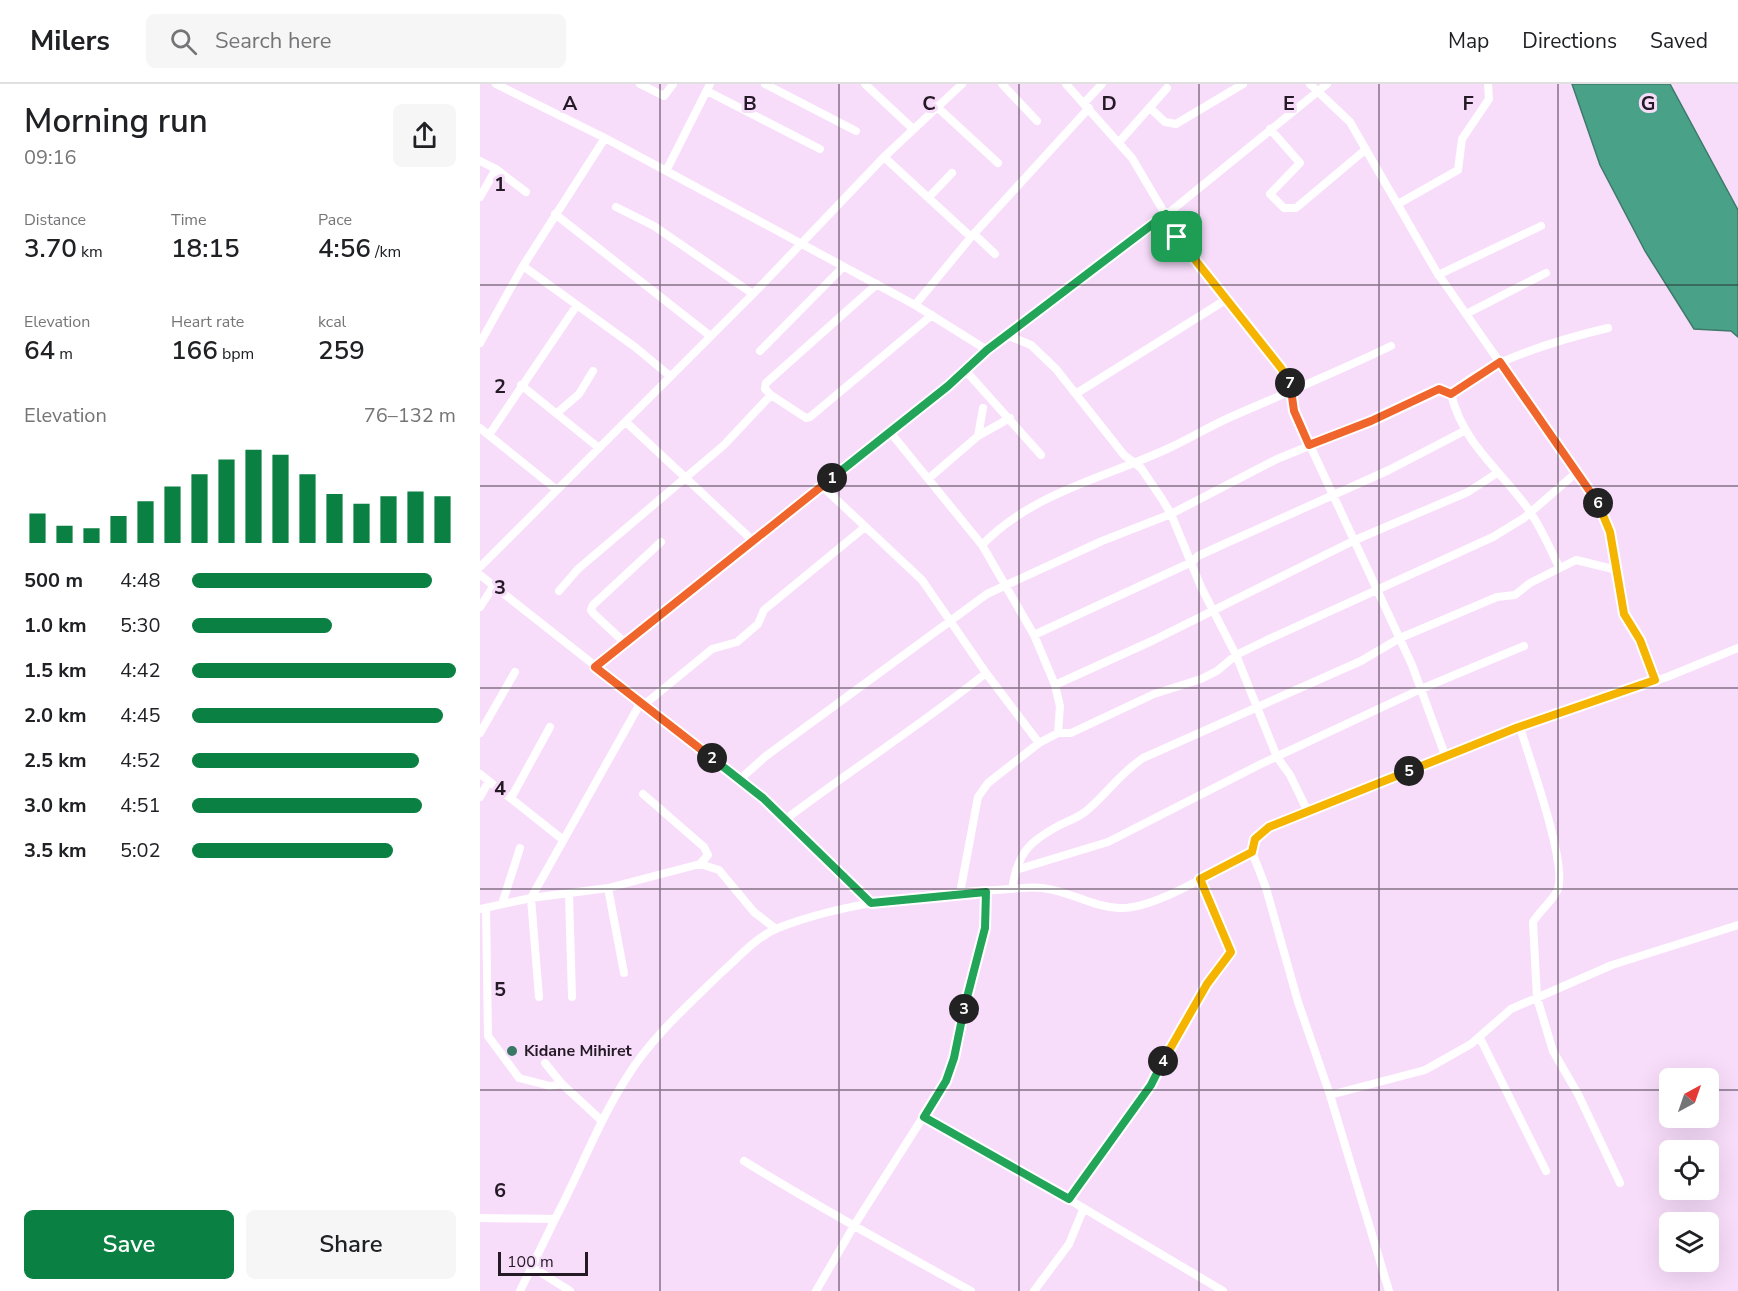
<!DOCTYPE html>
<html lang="en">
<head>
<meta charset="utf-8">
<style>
	body { margin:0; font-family:"Nunito Sans",sans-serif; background:#f6f6f6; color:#202124; height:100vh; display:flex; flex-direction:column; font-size:22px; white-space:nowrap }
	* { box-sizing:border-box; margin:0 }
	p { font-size:20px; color:#757577 }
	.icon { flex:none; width:33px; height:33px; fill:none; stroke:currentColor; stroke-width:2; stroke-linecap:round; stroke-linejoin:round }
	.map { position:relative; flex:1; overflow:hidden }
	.panel { display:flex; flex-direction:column; background:#fff; width:480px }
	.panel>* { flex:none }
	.needle { width:39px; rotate:40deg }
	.fabs { position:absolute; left:1179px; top:984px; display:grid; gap:12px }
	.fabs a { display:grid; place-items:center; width:60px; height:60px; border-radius:9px; background:#fff; box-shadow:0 6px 24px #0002; font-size:30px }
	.scale { position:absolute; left:18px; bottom:15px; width:90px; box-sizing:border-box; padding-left:6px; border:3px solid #241a25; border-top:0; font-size:16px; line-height:21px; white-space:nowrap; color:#241a25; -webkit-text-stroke:4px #f8ddfb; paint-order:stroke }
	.pin { position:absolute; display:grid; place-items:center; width:51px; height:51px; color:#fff; margin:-26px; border-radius:12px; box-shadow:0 3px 9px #0006 }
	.km { position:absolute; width:30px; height:30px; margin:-15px; border-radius:50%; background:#222; color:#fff; font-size:16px; line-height:30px; text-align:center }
	.round { display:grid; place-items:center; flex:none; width:63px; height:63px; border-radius:9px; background:#f6f6f6 }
	.head { display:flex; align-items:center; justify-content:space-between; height:102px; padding:0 24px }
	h1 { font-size:33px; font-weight:600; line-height:45px }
	.figures { display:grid; grid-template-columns:repeat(3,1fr); gap:9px; height:102px; padding:6px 24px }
	.figures div { display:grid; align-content:center }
	.figures b { font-size:26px; font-weight:600 }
	.figures small { font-size:16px; font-weight:400 }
	.figures p { font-size:16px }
	.chart { height:168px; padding:12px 24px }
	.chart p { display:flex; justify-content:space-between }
	.chart svg { width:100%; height:108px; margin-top:6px; stroke:#0b8043; stroke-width:6 }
	.cta { display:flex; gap:12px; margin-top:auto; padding:12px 24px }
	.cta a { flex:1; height:69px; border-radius:9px; background:#0b8043; color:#fff; font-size:24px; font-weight:600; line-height:69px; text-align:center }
	.cta a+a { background:#f6f6f6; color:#202124 }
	ul { padding:0 24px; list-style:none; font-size:20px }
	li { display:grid; grid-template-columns:96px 72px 1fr; align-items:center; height:45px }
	li i { height:15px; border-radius:8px; background:#0b8043 }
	header { display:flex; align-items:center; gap:36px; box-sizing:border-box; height:84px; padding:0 30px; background:#fff; border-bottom:2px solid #e0e0e0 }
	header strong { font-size:28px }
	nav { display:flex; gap:33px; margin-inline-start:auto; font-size:21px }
	.search { width:420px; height:54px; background:#f6f6f6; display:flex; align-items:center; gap:15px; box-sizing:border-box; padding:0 21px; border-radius:9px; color:#757577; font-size:22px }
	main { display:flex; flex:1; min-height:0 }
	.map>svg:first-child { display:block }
	.water { fill:#49a287; stroke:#3e796a; stroke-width:1.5 }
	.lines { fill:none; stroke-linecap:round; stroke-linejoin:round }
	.minor { stroke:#fff; stroke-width:8 }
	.split-1-casing { stroke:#fff; stroke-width:12 }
	.split-2-casing { stroke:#fff; stroke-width:12 }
	.split-3-casing { stroke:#fff; stroke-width:12 }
	.split-4-casing { stroke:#fff; stroke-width:12 }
	.split-5-casing { stroke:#fff; stroke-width:12 }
	.split-6-casing { stroke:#fff; stroke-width:12 }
	.split-7-casing { stroke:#fff; stroke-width:12 }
	.split-8-casing { stroke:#fff; stroke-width:12 }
	.split-1 { stroke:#22a559; stroke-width:8 }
	.split-2 { stroke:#f0652b; stroke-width:8 }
	.split-3 { stroke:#22a559; stroke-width:8 }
	.split-4 { stroke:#22a559; stroke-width:8 }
	.split-5 { stroke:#f5b400; stroke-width:8 }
	.split-6 { stroke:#f5b400; stroke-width:8 }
	.split-7 { stroke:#f0652b; stroke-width:8 }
	.split-8 { stroke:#f5b400; stroke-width:8 }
	.grid { fill:none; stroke:#241a25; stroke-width:1.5; stroke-opacity:0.55 }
	.poi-dot { fill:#387764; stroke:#f8ddfb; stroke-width:2 }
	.labels { text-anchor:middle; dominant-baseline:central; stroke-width:6; stroke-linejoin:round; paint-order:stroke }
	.poi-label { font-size:16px; font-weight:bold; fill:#241a25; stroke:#f8ddfb; text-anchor:start }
	.grid-label { font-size:20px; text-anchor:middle; font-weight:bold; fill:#241a25; stroke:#f8ddfb; stroke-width:6; stroke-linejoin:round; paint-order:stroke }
</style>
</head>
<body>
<header>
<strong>Milers</strong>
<div class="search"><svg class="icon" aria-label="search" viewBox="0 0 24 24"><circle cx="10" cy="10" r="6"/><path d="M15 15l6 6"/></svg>Search here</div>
<nav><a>Map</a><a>Directions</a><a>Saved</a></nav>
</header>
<main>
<section class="panel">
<div class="head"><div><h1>Morning run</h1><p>09:16</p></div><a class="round"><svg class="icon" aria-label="share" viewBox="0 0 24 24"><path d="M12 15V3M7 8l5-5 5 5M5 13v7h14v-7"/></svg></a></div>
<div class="figures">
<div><p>Distance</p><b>3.70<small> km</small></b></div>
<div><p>Time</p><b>18:15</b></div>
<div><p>Pace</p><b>4:56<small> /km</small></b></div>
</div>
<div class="figures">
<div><p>Elevation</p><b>64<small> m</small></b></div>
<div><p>Heart rate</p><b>166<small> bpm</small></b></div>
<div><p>kcal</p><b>259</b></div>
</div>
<div class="chart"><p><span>Elevation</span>76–132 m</p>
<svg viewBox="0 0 160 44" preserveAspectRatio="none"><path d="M5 44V32M15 44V37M25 44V38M35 44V33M45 44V27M55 44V21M65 44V16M75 44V10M85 44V6M95 44V8M105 44V16M115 44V24M125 44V28M135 44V25M145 44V23M155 44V25"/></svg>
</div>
<ul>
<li><b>500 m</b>4:48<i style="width:91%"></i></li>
<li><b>1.0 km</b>5:30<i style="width:53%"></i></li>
<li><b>1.5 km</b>4:42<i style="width:100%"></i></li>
<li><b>2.0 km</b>4:45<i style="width:95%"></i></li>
<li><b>2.5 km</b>4:52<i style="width:86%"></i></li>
<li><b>3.0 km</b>4:51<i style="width:87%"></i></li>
<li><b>3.5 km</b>5:02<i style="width:76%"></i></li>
</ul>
<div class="cta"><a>Save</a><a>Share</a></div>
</section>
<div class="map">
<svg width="1258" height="1207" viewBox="0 0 1258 1207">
	<rect width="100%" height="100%" fill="#f8ddfb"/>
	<!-- water -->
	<path class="water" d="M1092,0H1190L1258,126V253L1251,247L1214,245L1165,167L1120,81Z"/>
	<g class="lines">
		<!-- minor -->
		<path class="minor" d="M16,0L125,54L435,221L507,266
			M160,0L184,12L193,0
			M285,0L376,47
			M385,0L432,44
			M522,0L557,37
			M586,0L652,74L704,162L801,284L810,300L814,327L932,581L965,671
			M830,0L870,38L956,187L1113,412L1130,448L1144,530L1160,556L1175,596
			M227,7L340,65
			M604,19L622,0
			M456,22L518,79
			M670,24L685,38L696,40L763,0
			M790,45L820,79L790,110L804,124H816L885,66
			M639,58L687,4
			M404,73L491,153
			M0,77L16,85L46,108
			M186,87L230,0
			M0,113L16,85
			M449,113L472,89
			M918,120L978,86L982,55L1009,15L1008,0
			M136,123L174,142L273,210
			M75,130L229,251
			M494,150L515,170
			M43,182L155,263L190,292
			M958,191L1061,142
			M435,221L491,153L609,24
			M986,230L1066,189
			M529,252L551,261L576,285L644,371L661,384L682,415L691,430L721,503L756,571L797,673L810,691L827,726
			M0,259L43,182L125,54
			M280,267L363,183
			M485,286L561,371
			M41,301L119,364
			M597,309L747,215
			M291,311L326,334L330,333L452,231
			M77,329L99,310L113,287
			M146,338L272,456
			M0,344L77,406
			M410,348L502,461L554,551L575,601L580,622L578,649
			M9,351L97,221
			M498,352L530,334
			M448,395L498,352L503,324
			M342,402L442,496L506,589L559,659
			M502,461C552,409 624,394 687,365C709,355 730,342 753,332C806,309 859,287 911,262
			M0,483L273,210L404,73L482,0
			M1079,483C1069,462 1060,441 1046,422C1018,384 983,359 971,310C1001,278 1085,254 1128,244
			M0,491L283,714L391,819
			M79,507L98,485L244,361L291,311L285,305L286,299L397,200
			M0,523L13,503
			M554,551L712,478L718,472L742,461L909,386L986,346
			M145,559L114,530L111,526L113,521L181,458
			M115,583L468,302L507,266L691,127L847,0
			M575,601L674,556L875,456L988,408L1017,389
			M165,620L232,565L257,558L278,540L284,526L385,443
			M1040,643C1049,674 1087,778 1078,805C1073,817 1060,826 1053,838L1057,914L1073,967L1098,1010L1140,1099
			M0,649L35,588
			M0,690L82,755
			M259,696L286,672L507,510L622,457L691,430L797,375L891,337L959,305L971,310
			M163,710L224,763L228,771L220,780L239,786L274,828L296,845
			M0,713L9,697
			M31,714L70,643
			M306,735C372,685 441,641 506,589
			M536,786L628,758L781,680L941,605L1044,562
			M128,804L144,889
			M532,805C538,769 548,758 580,741C588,737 597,734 605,728C626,711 639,690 663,674L881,577L920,554L1017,513L1035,511L1050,499L1096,476L1137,486
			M480,809L498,713L508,699L559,659L578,649H591L674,610L721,595L737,587L756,571L787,556L1013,453L1044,434L1097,388
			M89,810L92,913
			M22,820L40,764
			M6,824L8,952L39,994L70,1002L82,1000L122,1037
			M0,825L51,814L128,804L220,780
			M59,913L51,814L161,618
			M1000,954L1066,1087
			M65,979L82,1000
			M850,1011L945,986L991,960L1031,925L1132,881L1258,841
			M444,1033L536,1084L743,1207
			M264,1077C338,1123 415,1165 491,1207
			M589,1115L671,1001L727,900L751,868L720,795
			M0,1134L75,1135C100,1088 118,1038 147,993C171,954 208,921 241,889C258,874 276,853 298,844C375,814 461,810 543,804C582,800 604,822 639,824C676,826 737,784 772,768
			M52,1183L90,1207
			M40,1207L75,1135
			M336,1207L375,1140L466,997L474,974L494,880L503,857L506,808
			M554,1207L589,1160L603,1126
			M909,1207L850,1011L818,918L786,804L772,768L775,755L789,743L1036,644L1187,593L1258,564"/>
	</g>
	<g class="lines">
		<!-- split-1 casing -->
		<g class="split-1-casing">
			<path id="split-1" d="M352,394L468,302L507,266L686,130L697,153"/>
		</g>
		<!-- split-2 casing -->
		<g class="split-2-casing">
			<path id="split-2" d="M232,674L115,583L352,394"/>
		</g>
		<!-- split-3 casing -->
		<g class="split-3-casing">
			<path id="split-3" d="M232,674L283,714L391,819L506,808L505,844L484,925"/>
		</g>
		<!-- split-4 casing -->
		<g class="split-4-casing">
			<path id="split-4" d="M484,925L474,974L466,997L444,1033L589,1115L671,1001L683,977"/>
		</g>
		<!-- split-5 casing -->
		<g class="split-5-casing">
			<path id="split-5" d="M683,977L727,900L751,868L720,795L772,768L775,755L789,743L929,687"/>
		</g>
		<!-- split-6 casing -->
		<g class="split-6-casing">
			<path id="split-6" d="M929,687L1036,644L1175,596L1160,556L1144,530L1130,448L1118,419"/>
		</g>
		<!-- split-7 casing -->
		<g class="split-7-casing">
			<path id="split-7" d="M810,299L814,327L829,361L891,337L959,305L971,310L1020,278L1118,419"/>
		</g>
		<!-- split-8 casing -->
		<g class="split-8-casing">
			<path id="split-8" d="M697,153L801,284L810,299"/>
		</g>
		<!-- split-1 -->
		<use href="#split-1" class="split-1"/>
		<!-- split-2 -->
		<use href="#split-2" class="split-2"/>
		<!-- split-3 -->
		<use href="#split-3" class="split-3"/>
		<!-- split-4 -->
		<use href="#split-4" class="split-4"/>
		<!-- split-5 -->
		<use href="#split-5" class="split-5"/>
		<!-- split-6 -->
		<use href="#split-6" class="split-6"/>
		<!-- split-7 -->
		<use href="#split-7" class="split-7"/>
		<!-- split-8 -->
		<use href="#split-8" class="split-8"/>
	</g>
	<!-- grid -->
	<path class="grid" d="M180,0V1207M359,0V1207M539,0V1207M719,0V1207M899,0V1207M1078,0V1207M0,201H1258M0,402H1258M0,604H1258M0,805H1258M0,1006H1190M1228,1006H1258"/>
	<!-- markers -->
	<circle class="poi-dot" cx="32" cy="967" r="6"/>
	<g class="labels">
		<!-- poi labels -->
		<g class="poi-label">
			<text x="44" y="967">Kidane Mihiret</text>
		</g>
	</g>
	<g class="grid-label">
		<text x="90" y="26">A</text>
		<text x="270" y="26">B</text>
		<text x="449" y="26">C</text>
		<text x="629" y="26">D</text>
		<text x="809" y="26">E</text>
		<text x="988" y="26">F</text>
		<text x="1168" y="26">G</text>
		<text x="20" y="107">1</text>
		<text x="20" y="309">2</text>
		<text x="20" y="510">3</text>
		<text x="20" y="711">4</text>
		<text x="20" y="912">5</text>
		<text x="20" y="1113">6</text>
	</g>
</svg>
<div class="fabs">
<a><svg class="needle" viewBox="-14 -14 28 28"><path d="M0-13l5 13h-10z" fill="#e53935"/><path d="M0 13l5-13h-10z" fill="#757577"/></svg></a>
<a><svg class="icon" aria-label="locate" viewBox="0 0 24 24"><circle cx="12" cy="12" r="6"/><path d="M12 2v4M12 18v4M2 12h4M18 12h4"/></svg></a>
<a><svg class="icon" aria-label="layers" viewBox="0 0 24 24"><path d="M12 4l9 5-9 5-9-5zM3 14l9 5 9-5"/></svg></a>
</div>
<div class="scale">100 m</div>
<div class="pin" style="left:697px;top:153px;background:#1e9e55"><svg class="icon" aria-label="arrive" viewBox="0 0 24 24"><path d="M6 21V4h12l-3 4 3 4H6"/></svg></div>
<b class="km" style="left:352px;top:394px">1</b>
<b class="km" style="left:232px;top:674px">2</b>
<b class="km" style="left:484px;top:925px">3</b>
<b class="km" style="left:683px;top:977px">4</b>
<b class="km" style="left:929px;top:687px">5</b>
<b class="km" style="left:1118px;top:419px">6</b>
<b class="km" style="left:810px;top:299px">7</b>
</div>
</main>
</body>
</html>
